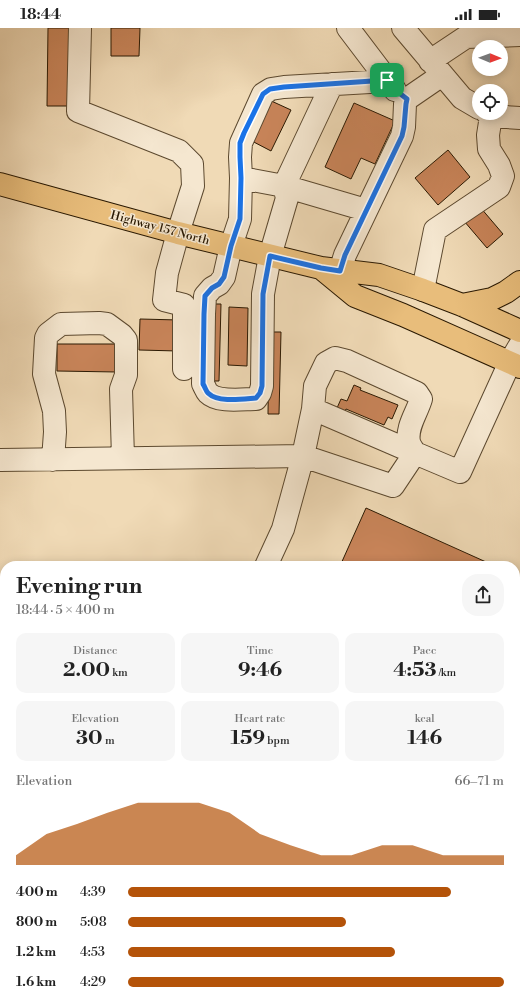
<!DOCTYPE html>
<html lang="en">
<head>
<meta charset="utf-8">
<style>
	body { margin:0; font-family:"Libre Bodoni",serif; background:#f6f6f6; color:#222; height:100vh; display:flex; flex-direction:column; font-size:15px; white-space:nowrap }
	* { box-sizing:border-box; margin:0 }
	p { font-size:13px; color:#767676 }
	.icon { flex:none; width:22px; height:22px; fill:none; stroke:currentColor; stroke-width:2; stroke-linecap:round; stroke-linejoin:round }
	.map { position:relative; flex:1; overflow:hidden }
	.panel { position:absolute; left:0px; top:533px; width:520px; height:444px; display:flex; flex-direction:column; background:#fff; border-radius:16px 16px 0 0; box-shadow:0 2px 10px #0003 }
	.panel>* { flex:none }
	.needle { width:26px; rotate:91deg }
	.buttons { position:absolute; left:472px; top:12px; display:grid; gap:8px }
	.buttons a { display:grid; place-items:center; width:36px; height:36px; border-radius:50%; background:#fff; box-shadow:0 2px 10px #0003; font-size:20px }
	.pin { position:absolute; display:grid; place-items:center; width:34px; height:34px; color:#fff; margin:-17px; border-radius:8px; box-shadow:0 2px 6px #0006 }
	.round { display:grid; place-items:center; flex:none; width:42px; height:42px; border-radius:16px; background:#f6f6f6 }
	.overview { display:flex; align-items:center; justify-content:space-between; height:68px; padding:0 16px }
	h1 { font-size:22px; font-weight:800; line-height:30px }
	.stats { display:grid; grid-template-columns:repeat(3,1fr); gap:6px; height:68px; padding:4px 16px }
	.stats div { display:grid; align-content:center; border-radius:10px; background:#f6f6f6; text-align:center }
	.stats b { font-size:20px; font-weight:800 }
	.stats small { font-size:11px; font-weight:400 }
	.stats p { font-size:11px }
	.chart { height:112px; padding:8px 16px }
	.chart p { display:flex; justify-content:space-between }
	.chart svg { width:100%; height:72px; margin-top:4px; fill:#b45309; opacity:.7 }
	ul { padding:0 16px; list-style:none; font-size:13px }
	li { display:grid; grid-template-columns:64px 48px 1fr; align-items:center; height:30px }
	li i { height:10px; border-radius:5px; background:#b45309 }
	.status { display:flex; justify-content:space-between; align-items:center; height:28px; padding:0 20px; background:#fff; direction:ltr }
	.status svg { height:11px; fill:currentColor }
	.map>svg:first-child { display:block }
	.building { fill:#c88459; stroke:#2a1902 }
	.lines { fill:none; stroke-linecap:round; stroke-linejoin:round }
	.minor-casing { stroke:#5c492f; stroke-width:24 }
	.major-casing { stroke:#2a1902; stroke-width:24 }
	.minor { stroke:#f5e7d0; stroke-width:22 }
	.major { stroke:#e8bd7b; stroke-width:22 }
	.route-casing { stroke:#fff; stroke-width:8 }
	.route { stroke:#1a73e8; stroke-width:5 }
	.labels { text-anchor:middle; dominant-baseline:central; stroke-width:3; stroke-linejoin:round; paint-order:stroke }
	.street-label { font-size:12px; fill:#2a1902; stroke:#f5e7d0 }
</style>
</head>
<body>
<div class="status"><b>18:44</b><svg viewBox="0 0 49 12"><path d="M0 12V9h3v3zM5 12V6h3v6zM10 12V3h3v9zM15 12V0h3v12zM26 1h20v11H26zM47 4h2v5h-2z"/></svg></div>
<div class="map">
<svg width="520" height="977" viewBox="0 0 520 977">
	<rect width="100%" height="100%" fill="#f0dab6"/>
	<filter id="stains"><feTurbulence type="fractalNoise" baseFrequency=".005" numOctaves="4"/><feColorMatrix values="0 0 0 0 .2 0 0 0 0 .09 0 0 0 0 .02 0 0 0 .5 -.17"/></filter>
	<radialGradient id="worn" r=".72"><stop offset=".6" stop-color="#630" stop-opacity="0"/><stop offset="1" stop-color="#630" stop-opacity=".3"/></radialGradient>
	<!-- building -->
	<path class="building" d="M48,0H70L69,78H47Z
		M111,0H140L139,28H111Z
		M267,71L291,82L271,123L248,111Z
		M354,75L395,93L375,136L361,130L351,151L325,139Z
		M448,122L470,149L438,177L415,150Z
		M480,179L503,206L487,220L464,193Z
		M211,276H221L219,353H210Z
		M229,279L248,280L247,338L228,337Z
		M140,291L179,292L178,323L139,322Z
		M269,304H281L279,386H268Z
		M57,316H117V344L57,343Z
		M354,357L361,360L360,362L398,377L392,391L388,389L384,397L346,381L345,383L337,380L341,371L347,373Z
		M366,480L495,538H340Z
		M515,547L520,549V773L515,784Z
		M515,806L520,808V892L515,890Z
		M125,972H190L189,977H124Z
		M266,972H481L478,977H264Z"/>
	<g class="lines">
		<!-- minor casing -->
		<g class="minor-casing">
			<path id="minor" d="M80,0L78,83L179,123L192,136L193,158L178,205L167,245L164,272L184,277V341
				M348,0L395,62
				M403,0L462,70L479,80
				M430,33L466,9L520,7
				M332,56L284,158L287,170L270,228L263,266L262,358L260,365L256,371C243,371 218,375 208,365C206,363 205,359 203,356L204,286L205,268L212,260L219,256L224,249L231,218L240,191L241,150L240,129L241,115L263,66L271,61L284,59L387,53
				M487,85L491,88L520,90
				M241,150L284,158L366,182
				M340,243L345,227L402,108L404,99L405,76L407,71L442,47
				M423,262L435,202L499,159L503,148L499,137L489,121L488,107L491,88
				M335,330L347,333L417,365L421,371C417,385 406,399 409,414C410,418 413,422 415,425L313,381L315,358L326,335Z
				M0,432L303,428L393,458L415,425L460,444L510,334L520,317
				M53,432L55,404L54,383L44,346L46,310L48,306L61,296L99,295L107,296L122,307L126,312V347L121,361L123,430
				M266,538L283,501L303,428L313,381
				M0,683H5
				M515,964L520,957
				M53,972L54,977
				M103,977V972
				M227,977L229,972"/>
		</g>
		<!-- major casing -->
		<g class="major-casing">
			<path id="major" d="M0,156L178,205L321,240L379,247L423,262L462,277L520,303
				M321,240L355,268L403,287L520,339
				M462,277L492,271L506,264L520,254
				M0,950L4,977"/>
		</g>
		<!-- minor -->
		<use href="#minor" class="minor"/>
		<!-- major -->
		<use href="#major" class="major"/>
	</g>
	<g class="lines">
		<!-- route casing -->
		<g class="route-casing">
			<path id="route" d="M387,52L394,61L407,71L406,76L404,99L402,108L345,227L340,243L321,240L270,228L263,266L262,358L260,365L256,370C243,371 218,375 208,365C206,363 205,359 203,356L204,286L205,268L212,260L219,256L224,249L231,218L240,191L241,150L240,129V115L244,105L263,66L270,61L284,59Z"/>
		</g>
		<!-- route -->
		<use href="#route" class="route"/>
	</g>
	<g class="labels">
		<!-- street labels -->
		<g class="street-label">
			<text transform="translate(160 200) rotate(15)">Highway 157 North</text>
		</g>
	</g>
	<rect width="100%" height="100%" filter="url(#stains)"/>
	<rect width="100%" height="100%" fill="url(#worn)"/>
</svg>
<div class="buttons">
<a><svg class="needle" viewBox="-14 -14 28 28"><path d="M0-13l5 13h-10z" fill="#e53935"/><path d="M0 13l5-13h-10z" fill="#767676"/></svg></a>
<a><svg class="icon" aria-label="locate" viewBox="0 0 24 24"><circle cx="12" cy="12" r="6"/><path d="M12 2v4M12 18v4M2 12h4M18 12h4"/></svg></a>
</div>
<div class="pin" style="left:387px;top:52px;background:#1e9e55"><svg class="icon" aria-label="arrive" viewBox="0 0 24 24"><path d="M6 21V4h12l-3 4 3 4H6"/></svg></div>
<section class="panel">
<div class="overview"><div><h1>Evening run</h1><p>18:44 · 5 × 400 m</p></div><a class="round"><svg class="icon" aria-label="share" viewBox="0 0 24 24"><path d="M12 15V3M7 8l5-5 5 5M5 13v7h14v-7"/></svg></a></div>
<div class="stats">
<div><p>Distance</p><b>2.00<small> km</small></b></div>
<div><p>Time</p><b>9:46</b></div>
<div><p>Pace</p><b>4:53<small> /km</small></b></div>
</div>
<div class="stats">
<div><p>Elevation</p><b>30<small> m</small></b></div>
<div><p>Heart rate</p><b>159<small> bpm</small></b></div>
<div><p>kcal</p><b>146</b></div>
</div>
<div class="chart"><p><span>Elevation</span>66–71 m</p>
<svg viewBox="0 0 160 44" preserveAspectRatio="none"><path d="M0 44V38L10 25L20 19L30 12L40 6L50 6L60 6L70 12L80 25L90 32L100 38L110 38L120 32L130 32L140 38L150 38L160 38V44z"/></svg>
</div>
<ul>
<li><b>400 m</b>4:39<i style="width:86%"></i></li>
<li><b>800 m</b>5:08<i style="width:58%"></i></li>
<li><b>1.2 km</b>4:53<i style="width:71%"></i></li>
<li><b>1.6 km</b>4:29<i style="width:100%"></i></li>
</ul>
</section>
</div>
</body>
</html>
